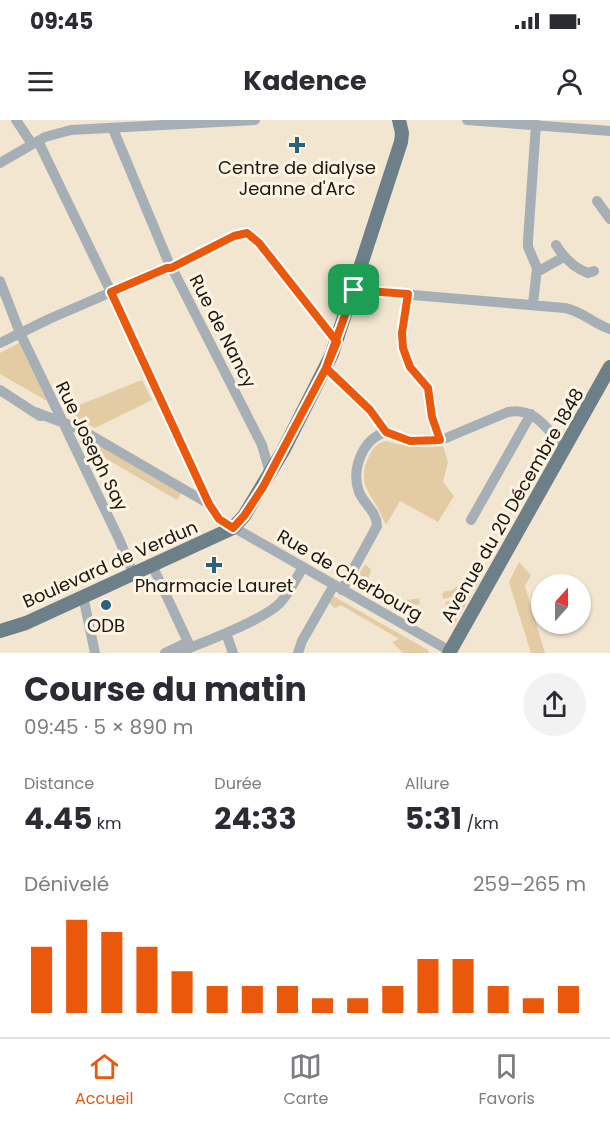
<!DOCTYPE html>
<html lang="fr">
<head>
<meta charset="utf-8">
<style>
	body { margin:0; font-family:Poppins,sans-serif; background:#f2f2f3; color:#2b2b33; height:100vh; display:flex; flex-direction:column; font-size:22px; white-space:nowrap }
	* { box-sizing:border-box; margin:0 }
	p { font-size:20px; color:#7c7c81 }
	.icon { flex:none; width:33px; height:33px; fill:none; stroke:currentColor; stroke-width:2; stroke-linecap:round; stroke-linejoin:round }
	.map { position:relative; height:533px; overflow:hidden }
	.sheet { display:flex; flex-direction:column; background:#fff; flex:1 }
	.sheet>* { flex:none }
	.needle { width:39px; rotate:21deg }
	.fabs { position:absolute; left:531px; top:454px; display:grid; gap:12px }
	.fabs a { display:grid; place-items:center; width:60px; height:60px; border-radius:50%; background:#fff; box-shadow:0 2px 4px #0004; font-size:30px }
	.pin { position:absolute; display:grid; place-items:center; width:51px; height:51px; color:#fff; margin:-26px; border-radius:12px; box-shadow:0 3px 9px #0006 }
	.round { display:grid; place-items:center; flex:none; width:63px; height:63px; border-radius:32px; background:#f2f2f3 }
	.headline { display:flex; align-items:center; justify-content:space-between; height:102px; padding:0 24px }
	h1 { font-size:33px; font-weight:700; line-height:45px }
	.figures { display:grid; grid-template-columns:repeat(3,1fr); gap:9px; height:102px; padding:6px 24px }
	.figures div { display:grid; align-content:center }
	.figures b { font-size:30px; font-weight:700 }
	.figures small { font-size:16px; font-weight:400 }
	.figures p { font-size:16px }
	.chart { height:168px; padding:12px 24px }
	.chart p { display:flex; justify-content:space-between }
	.chart svg { width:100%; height:108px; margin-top:6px; stroke:#ea580c; stroke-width:6 }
	.status { display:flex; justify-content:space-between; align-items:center; height:42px; padding:0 30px; background:#fff; direction:ltr }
	.status svg { height:16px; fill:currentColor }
	header { display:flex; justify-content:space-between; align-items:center; height:78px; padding:0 24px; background:#fff; font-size:27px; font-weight:700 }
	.tabs { display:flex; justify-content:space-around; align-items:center; height:84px; border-top:2px solid #e1e1e2; background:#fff; font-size:16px; color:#7c7c81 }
	.tabs a { display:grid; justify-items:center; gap:3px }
	.tabs .on { color:#ea580c }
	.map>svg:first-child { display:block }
	.green { fill:#e3cca4 }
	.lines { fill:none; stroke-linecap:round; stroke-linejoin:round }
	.minor { stroke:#a5afb5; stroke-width:10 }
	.major { stroke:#6d7f89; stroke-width:14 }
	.route-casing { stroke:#fff; stroke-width:12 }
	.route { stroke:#ea580c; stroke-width:8 }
	.poi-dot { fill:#2a617c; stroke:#fef4e3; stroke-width:2 }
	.labels { text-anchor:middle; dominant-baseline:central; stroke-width:6; stroke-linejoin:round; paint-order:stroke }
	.poi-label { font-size:18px; fill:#1b160f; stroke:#fef4e3 }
	.street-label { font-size:18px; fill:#1b160f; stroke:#fef4e3 }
</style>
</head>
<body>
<div class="status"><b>09:45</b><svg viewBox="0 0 49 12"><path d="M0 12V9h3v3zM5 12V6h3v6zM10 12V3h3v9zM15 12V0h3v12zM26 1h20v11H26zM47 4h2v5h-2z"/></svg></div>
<header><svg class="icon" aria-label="menu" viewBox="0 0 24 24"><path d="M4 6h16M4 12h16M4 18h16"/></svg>Kadence<svg class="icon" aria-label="person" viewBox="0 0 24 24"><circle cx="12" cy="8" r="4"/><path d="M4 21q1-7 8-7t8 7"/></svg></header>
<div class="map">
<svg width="610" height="533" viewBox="0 0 610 533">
	<rect width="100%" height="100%" fill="#f2e6d1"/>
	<!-- green -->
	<path class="green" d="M19,223L47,281L0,254V233Z
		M142,260L152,280L95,308L72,296V292L79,285Z
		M84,315L182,372L177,380L79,323Z
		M386,321C405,327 422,328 443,326L448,342L443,362L454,376L438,402L400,381L386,405C383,400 381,394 378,388C366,369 358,359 369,336C373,328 377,323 386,321Z
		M519,442L531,455L525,466L545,533H531L509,462Z
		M365,444L371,450L368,460L378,465L373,475L354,464Z
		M473,457L480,460L474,471L443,479L442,474L445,471H450Z
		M382,466C396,476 401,483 419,478L420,484L398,489L376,477Z
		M333,476L428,530L429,533H403L392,522L399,519L341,485L335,488L331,485L330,482Z
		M471,476L452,508L445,482Z"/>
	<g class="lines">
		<!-- minor -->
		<path class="minor" d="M16,0L32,24
			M467,0L610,11
			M113,9L171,148L174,152L262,325L270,353
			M38,21L111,172L209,384L219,399L450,531
			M0,43L45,17L71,10L255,0
			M597,81L610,99
			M556,125C564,138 574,148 588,153L594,151
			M537,152L564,137
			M0,161L20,213L119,419L133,453
			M354,170L565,188C582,191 594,204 610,209
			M408,174L402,213L403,228L410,247L428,268L432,297L440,320
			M533,184L537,148L528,127V120L536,4
			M0,223L49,199L167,148H171L234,116L247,113L259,123L337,223
			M326,248L370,290L386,312L410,321L446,318L508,292C536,287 547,310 565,328
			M0,270L40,296
			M35,292L80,309L209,384
			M471,400L531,294
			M152,445L188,522L165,533
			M342,470L377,406C377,392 364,384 359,372C351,350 362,319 386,312
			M83,476L95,533
			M226,513L233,533
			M178,533C203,522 262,501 280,483C289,473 296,459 303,447
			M298,533L302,521L334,465"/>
		<!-- major -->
		<path class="major" d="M0,511L26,503L233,408L244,396L283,331L332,234L401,22L402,13L399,0
			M449,533L610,247"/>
	</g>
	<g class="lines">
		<!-- route casing -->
		<g class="route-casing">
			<path id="route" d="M354,170L326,248L263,367L244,396L233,408L219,399L209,384L111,172L167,148H171L234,116L247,113L259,123L337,222L326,248L370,290L386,312L410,321L440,320L432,297L428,268L410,247L403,228L402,213L408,174L354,170"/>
		</g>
		<!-- route -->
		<use href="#route" class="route"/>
	</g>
	<!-- markers -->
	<g class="poi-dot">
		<path d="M294 16h6v6h6v6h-6v6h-6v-6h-6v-6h6z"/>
		<path d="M211 436h6v6h6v6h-6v6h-6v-6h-6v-6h6z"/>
		<circle cx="106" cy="485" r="6"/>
	</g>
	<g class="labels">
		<!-- poi labels -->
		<g class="poi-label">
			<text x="297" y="47">Centre de dialyse<tspan x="297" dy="21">Jeanne d'Arc</tspan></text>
			<text x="214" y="465">Pharmacie Lauret</text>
			<text x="106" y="505">ODB</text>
		</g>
		<!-- street labels -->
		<g class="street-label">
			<text transform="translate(223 211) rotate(63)">Rue de Nancy</text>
			<text transform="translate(92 326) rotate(64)">Rue Joseph Say</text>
			<text transform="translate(512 385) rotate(-60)">Avenue du 20 Décembre 1848</text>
			<text transform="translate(110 444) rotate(-24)">Boulevard de Verdun</text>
			<text transform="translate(350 455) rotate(30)">Rue de Cherbourg</text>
		</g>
	</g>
</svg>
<div class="fabs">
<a><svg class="needle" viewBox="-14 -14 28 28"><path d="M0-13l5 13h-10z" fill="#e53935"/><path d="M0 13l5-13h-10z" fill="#7c7c81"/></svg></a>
</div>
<div class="pin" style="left:354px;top:170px;background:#1e9e55"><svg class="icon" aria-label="arrive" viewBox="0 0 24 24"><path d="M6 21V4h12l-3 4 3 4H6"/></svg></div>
</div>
<section class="sheet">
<div class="headline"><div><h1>Course du matin</h1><p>09:45 · 5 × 890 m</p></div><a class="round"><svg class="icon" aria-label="share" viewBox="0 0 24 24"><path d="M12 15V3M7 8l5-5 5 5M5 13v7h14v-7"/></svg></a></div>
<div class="figures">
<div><p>Distance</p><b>4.45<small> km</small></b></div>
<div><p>Durée</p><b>24:33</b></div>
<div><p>Allure</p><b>5:31<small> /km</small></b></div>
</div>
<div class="chart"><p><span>Dénivelé</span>259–265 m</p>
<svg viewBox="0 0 160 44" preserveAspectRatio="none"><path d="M5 44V17M15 44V6M25 44V11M35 44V17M45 44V27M55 44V33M65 44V33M75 44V33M85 44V38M95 44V38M105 44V33M115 44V22M125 44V22M135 44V33M145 44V38M155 44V33"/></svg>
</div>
</section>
<nav class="tabs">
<a class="on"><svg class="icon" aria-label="home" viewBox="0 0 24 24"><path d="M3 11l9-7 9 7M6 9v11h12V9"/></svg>Accueil</a>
<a><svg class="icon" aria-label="map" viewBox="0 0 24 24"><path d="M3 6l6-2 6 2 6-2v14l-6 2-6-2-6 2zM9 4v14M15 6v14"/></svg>Carte</a>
<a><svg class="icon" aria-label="saved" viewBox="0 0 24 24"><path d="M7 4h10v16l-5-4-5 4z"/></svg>Favoris</a>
</nav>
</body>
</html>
